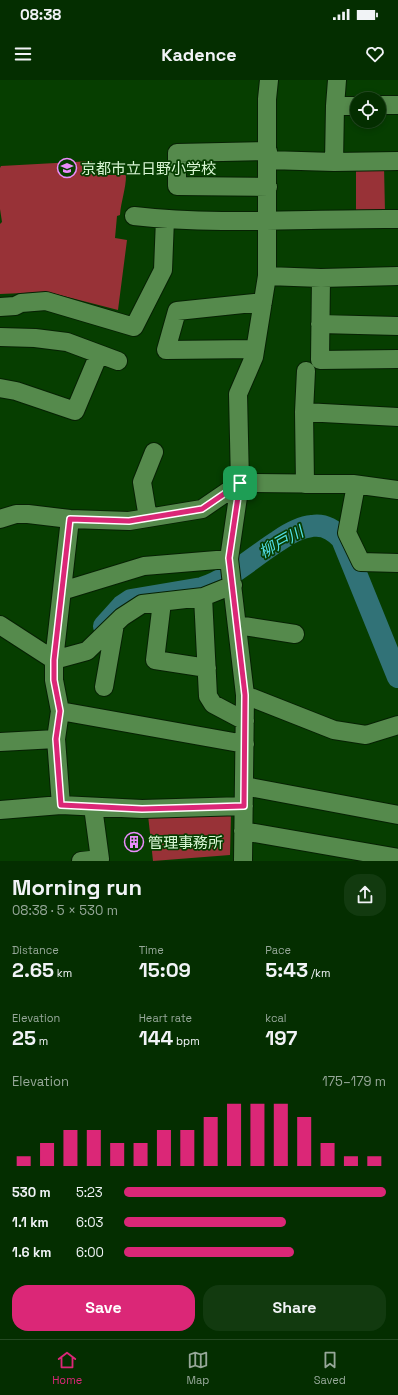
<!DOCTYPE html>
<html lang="en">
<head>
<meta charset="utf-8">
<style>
	body { margin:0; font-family:"Space Grotesk","Noto Sans JP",sans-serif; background:#123a0f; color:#f1f3f6; height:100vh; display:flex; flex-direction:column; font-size:15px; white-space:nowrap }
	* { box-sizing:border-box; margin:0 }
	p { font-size:13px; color:#97a899 }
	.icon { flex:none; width:22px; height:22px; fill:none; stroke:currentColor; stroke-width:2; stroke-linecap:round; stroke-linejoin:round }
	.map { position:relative; height:781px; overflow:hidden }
	.panel { display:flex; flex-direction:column; background:#042e00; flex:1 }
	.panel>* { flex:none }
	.buttons { position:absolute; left:350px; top:12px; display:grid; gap:8px }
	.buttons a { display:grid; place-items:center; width:36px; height:36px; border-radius:50%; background:#042e00; box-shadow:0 2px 6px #0003,0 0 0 1px #254a22; font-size:20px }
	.pin { position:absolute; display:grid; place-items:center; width:34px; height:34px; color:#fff; margin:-17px; border-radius:8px; box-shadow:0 2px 6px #0006 }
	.round { display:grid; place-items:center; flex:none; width:42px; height:42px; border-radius:16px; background:#123a0f }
	.overview { display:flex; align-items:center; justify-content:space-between; height:68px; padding:0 12px }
	h1 { font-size:22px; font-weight:700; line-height:30px }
	.stats { display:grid; grid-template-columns:repeat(3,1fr); gap:6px; height:68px; padding:4px 12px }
	.stats div { display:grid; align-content:center }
	.stats b { font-size:20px; font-weight:700 }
	.stats small { font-size:11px; font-weight:400 }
	.stats p { font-size:11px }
	.chart { height:112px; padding:8px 12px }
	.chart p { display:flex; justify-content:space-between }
	.chart svg { width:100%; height:72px; margin-top:4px; stroke:#db2777; stroke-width:6 }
	.cta { display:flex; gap:8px; margin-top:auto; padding:8px 12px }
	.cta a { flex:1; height:46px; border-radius:16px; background:#db2777; color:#fff; font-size:16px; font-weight:700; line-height:46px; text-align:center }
	.cta a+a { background:#123a0f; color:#f1f3f6 }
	ul { padding:0 12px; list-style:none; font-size:13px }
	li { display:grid; grid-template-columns:64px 48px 1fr; align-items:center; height:30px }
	li i { height:10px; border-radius:5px; background:#db2777 }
	.status { display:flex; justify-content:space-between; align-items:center; height:28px; padding:0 20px; background:#042e00; direction:ltr }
	.status svg { height:11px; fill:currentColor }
	header { display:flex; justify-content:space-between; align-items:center; height:52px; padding:0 12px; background:#042e00; font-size:18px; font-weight:700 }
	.menu { display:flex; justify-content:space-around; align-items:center; height:56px; border-top:1px solid #254a22; background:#042e00; font-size:11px; color:#97a899 }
	.menu a { display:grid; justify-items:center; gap:2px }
	.menu .active { color:#db2777 }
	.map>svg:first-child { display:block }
	.green { fill:#983237 }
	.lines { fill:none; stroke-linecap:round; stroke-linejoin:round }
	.river { stroke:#317277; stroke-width:22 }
	.minor-casing { stroke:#062103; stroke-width:20 }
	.minor { stroke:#558a4c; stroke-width:18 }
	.route-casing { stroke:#fff; stroke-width:8 }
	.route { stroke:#db2777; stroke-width:5 }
	.labels { text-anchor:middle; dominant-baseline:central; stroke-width:3.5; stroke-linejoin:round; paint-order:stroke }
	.poi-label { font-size:15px; fill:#d9f6d4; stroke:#063e00; text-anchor:start }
	.water-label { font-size:16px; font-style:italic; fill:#52dde5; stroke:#063e00 }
</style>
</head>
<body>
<div class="status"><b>08:38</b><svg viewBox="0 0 49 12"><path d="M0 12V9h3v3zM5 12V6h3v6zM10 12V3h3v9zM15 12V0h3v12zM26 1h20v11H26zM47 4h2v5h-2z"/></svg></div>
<header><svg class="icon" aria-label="menu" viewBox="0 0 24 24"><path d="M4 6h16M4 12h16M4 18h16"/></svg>Kadence<svg class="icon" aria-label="heart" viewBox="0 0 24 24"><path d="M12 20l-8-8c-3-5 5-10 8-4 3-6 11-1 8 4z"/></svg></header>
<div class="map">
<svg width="398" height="781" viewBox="0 0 398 781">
	<rect width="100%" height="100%" fill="#063e00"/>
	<!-- green -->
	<path class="green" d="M92,81V87L106,86V95H126C126,109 121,121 120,135L117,136L115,158L127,160L118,230L48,212L0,214V144L2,142L0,129V88L1,86Z
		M384,86L385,132H356V87Z
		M231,734L230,775L153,781L148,735L205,737Z"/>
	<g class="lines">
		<!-- river -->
		<path class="river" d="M104,546L122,526L131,520L202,508C230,499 254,476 278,461C288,454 300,447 312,446C324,444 334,450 342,459L398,597"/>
		<!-- minor casing -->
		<g class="minor-casing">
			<path id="minor" d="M379,25H398
				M335,26H357
				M268,80L334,82L398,81
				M334,82L335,26L337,0
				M268,107L177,106V73L268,71
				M134,136C222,146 310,138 398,139
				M267,196L321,198L398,196
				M321,198L320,280L398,279
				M0,227L15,226L21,223L46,221L134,247L163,190L165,139
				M320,244L398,246
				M0,257L35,258L67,262L118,281
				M255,269L166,270L177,231L263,222
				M0,308L16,311L75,331L99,274
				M304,332L306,291
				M305,404L304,332L398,337
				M356,405L347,453L361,482L398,483
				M148,438L142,402L154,372
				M0,439L16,434H28L70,439L129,441L202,429L240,403L353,404L398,410
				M62,511L144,486L229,479
				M203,517L208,616L213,624L245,641
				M162,522L155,580L207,588
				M0,545L54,580L87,571L122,537L142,524L203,517L233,505
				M237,545L295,554
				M104,607L115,544
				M245,615L334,650L366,655L398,645
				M60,631L245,664
				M0,662L56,659
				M244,706L398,735
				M61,725L56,659L60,631L54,600V580L70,439
				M0,730L61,725L142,729L244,726
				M243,751L398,778
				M81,781L100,779L93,727
				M243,781L245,615L229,479L240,403L238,314L254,277L267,196V19L269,0"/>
		</g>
		<!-- minor -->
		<use href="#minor" class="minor"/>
	</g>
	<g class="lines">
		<!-- route casing -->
		<g class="route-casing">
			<path id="route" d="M240,403L229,478L245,615L244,726L142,729L61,725L56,659L60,631L54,600V580L70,439L129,441L202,429Z"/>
		</g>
		<!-- route -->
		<use href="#route" class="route"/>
	</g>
	<!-- icons -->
	<defs>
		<g id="school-ring" transform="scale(1)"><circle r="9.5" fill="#063e00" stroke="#ea8dfc" stroke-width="1.5"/><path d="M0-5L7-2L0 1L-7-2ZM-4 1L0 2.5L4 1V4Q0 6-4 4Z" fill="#ea8dfc"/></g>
		<g id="building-ring" transform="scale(1)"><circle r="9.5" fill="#063e00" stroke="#ea8dfc" stroke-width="1.5"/><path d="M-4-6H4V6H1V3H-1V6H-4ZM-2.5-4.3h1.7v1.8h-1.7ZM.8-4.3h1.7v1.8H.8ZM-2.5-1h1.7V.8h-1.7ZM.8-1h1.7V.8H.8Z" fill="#ea8dfc"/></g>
	</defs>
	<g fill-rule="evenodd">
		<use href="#school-ring" x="67" y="88"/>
		<use href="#building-ring" x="134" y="762"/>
	</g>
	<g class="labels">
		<!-- poi labels -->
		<g class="poi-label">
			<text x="81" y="88">京都市立日野小学校</text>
			<text x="148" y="762">管理事務所</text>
		</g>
		<!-- water labels -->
		<g class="water-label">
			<text transform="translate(281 462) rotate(-29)">柳戸川</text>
		</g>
	</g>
</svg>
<div class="buttons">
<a><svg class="icon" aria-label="locate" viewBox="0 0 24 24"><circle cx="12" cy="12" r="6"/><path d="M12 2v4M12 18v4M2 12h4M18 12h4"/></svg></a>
</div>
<div class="pin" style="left:240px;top:403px;background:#1e9e55"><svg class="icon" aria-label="arrive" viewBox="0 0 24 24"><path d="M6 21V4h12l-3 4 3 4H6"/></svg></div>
</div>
<section class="panel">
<div class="overview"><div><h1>Morning run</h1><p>08:38 · 5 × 530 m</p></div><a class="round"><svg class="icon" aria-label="share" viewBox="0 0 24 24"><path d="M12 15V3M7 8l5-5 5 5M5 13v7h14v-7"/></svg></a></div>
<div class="stats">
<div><p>Distance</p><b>2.65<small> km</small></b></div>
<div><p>Time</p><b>15:09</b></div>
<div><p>Pace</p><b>5:43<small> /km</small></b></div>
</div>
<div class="stats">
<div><p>Elevation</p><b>25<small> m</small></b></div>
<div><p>Heart rate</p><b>144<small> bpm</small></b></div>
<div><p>kcal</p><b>197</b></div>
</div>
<div class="chart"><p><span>Elevation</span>175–179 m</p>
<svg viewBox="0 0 160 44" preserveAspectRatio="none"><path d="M5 44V38M15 44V30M25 44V22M35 44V22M45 44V30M55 44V30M65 44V22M75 44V22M85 44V14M95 44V6M105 44V6M115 44V6M125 44V14M135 44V30M145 44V38M155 44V38"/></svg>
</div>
<ul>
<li><b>530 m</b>5:23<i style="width:100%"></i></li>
<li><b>1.1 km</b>6:03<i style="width:62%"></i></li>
<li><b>1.6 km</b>6:00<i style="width:65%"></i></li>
</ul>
<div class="cta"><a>Save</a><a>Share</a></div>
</section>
<nav class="menu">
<a class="active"><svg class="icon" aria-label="home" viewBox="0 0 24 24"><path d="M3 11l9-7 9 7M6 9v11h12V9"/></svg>Home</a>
<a><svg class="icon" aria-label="map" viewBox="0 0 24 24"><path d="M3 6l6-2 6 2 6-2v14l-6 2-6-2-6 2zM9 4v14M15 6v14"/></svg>Map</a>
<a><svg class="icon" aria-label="saved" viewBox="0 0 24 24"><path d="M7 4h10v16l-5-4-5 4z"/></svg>Saved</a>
</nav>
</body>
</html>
